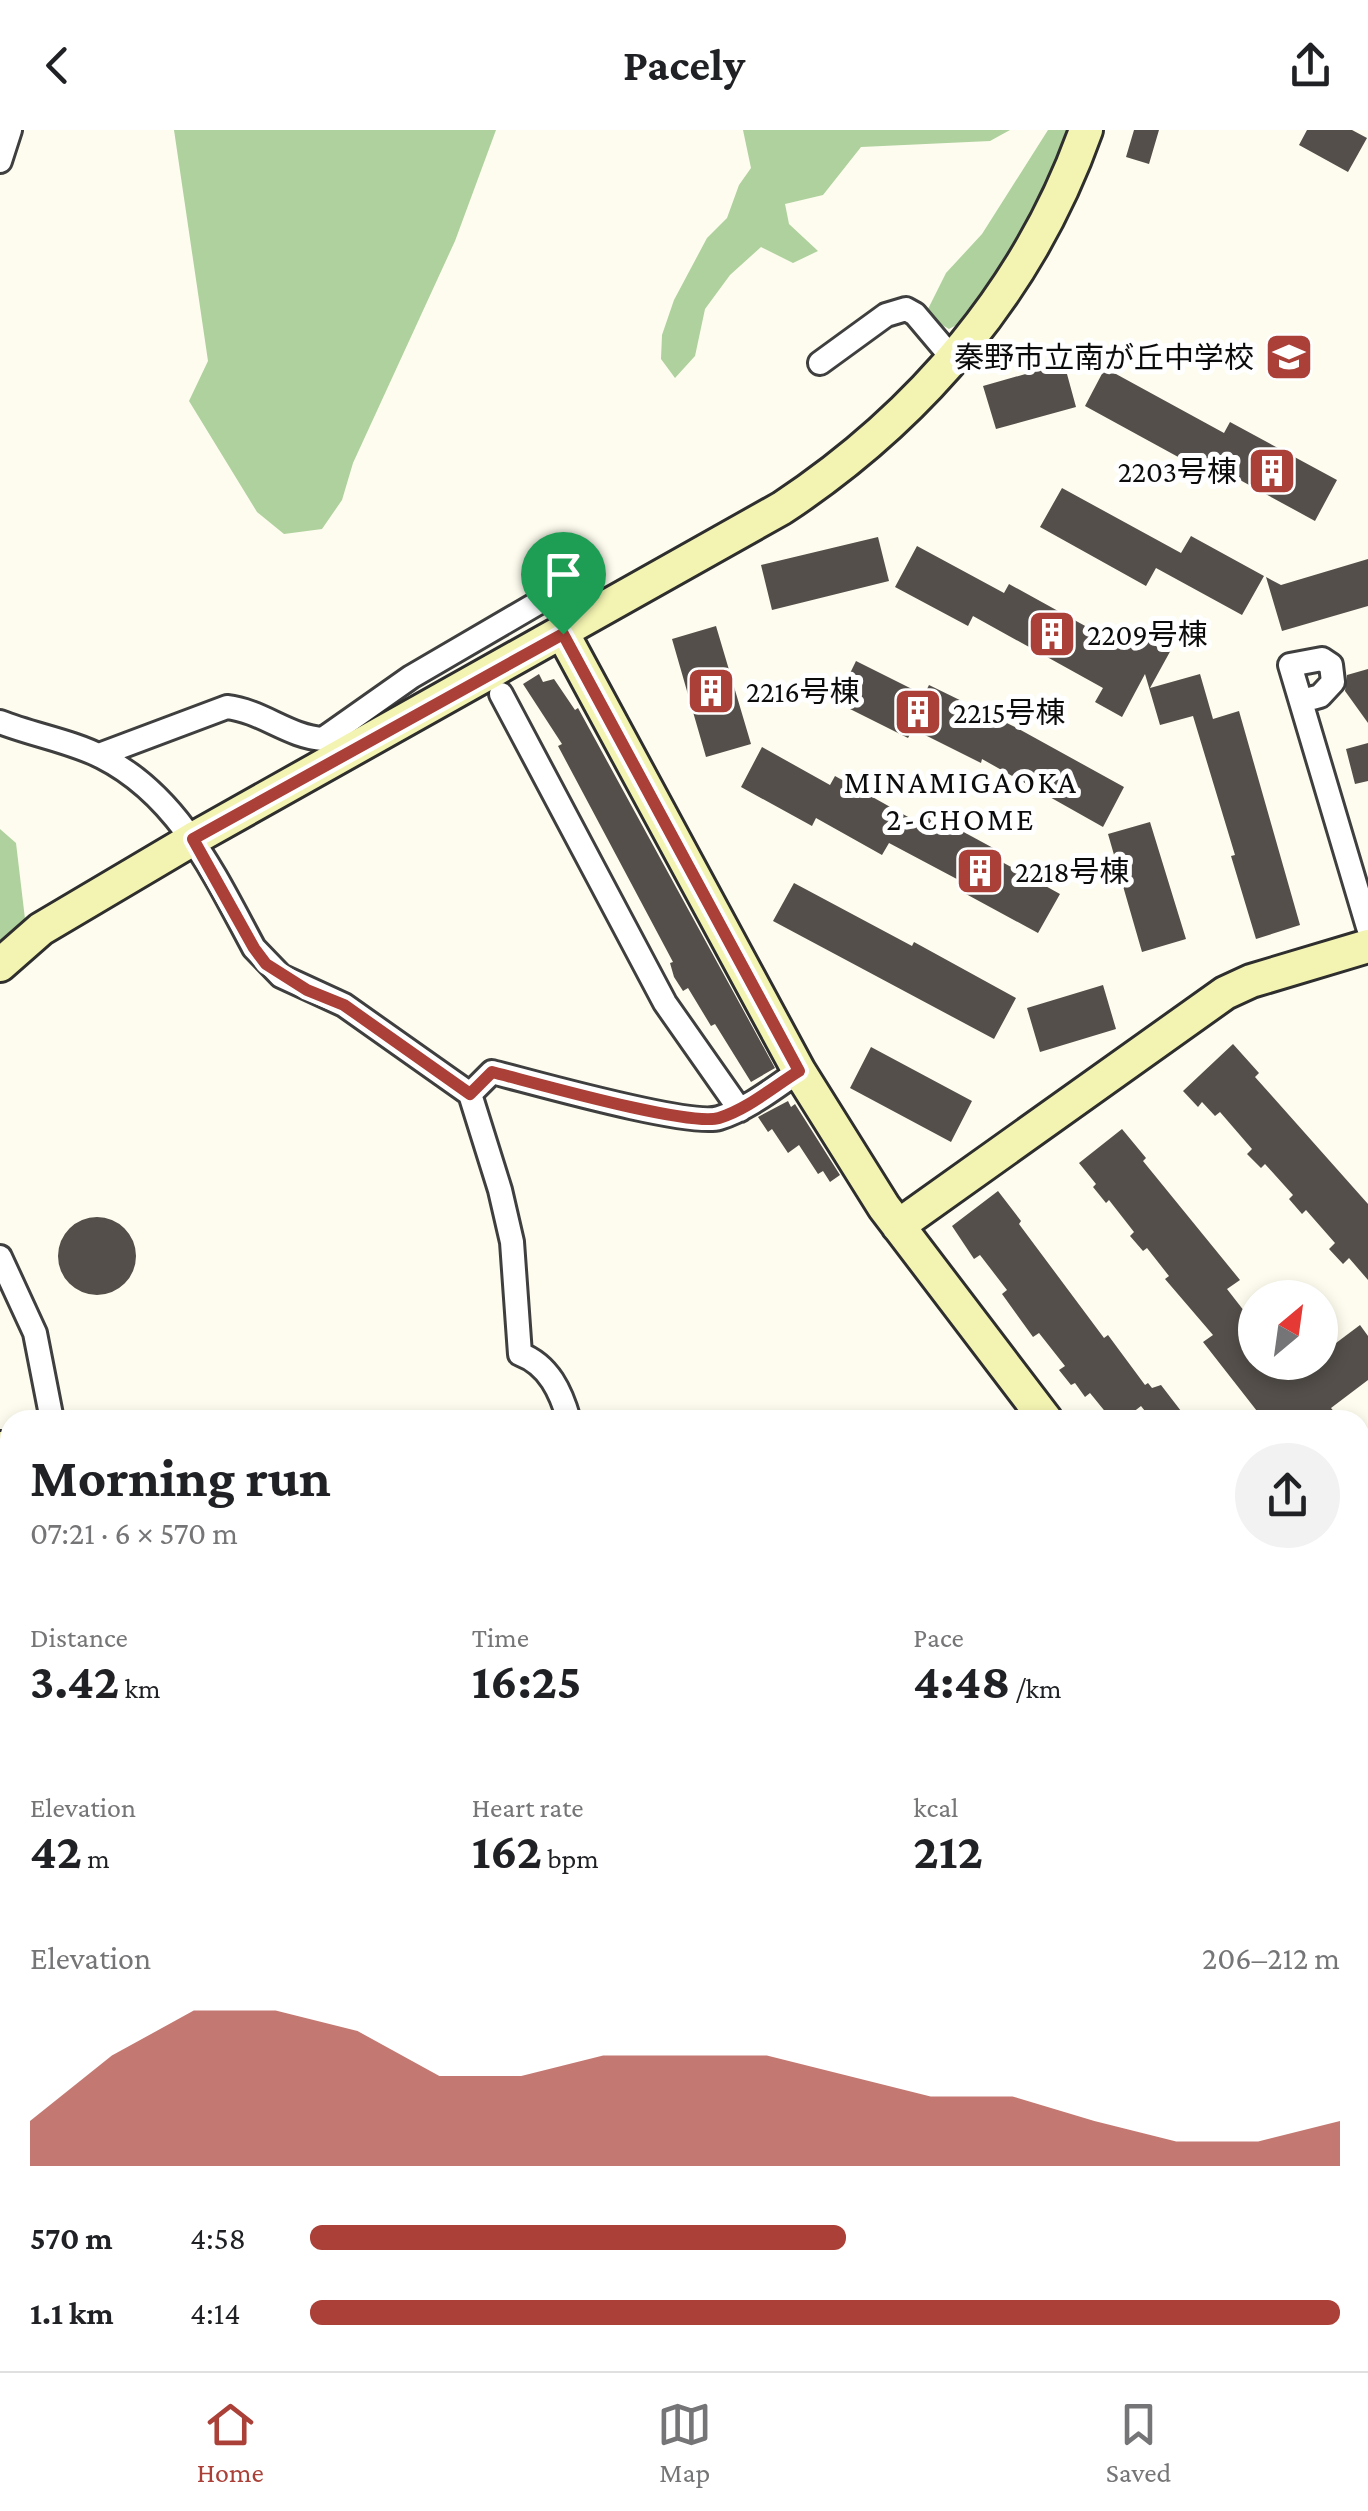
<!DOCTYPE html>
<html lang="en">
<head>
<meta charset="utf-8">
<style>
	body { margin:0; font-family:"Crimson Pro","Noto Sans JP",serif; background:#f2f2f2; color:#202124; height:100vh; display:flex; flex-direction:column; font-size:38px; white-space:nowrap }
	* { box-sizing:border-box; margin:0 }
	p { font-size:32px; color:#757577 }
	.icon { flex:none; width:55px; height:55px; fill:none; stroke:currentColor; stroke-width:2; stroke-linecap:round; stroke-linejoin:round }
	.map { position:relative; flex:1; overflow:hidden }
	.panel { position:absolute; left:0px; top:1280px; width:1370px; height:962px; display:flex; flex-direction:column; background:#fff; border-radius:30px 30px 0 0; box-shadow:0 5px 15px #0003 }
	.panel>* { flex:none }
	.needle { width:65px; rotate:29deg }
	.tools { position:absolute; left:1238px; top:1150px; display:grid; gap:20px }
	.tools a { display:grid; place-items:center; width:100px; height:100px; border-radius:50%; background:#fff; box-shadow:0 5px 15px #0003; font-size:50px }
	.pin { position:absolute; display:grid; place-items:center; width:85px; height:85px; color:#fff; margin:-102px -42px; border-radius:50% 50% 50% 0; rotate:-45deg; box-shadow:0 0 10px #0007 }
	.pin .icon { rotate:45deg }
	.round { display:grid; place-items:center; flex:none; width:105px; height:105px; border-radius:52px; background:#f2f2f2 }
	.overview { display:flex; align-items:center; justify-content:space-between; height:170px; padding:0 30px }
	h1 { font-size:55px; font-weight:700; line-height:75px }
	.stats { display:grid; grid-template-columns:repeat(3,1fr); gap:15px; height:170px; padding:10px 30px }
	.stats div { display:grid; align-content:center }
	.stats b { font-size:50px; font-weight:700 }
	.stats small { font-size:28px; font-weight:400 }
	.stats p { font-size:28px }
	.chart { height:280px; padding:20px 30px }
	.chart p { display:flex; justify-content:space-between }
	.chart svg { width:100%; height:180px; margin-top:10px; fill:#aa4037; opacity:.7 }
	ul { padding:0 30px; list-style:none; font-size:32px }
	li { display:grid; grid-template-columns:160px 120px 1fr; align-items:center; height:75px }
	li i { height:25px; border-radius:12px; background:#aa4037 }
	header { display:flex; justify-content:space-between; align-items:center; height:130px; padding:0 30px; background:#fff; font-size:45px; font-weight:700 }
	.dock { display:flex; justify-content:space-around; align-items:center; height:140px; border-top:2px solid #e0e0e0; background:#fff; font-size:28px; color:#757577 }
	.dock a { display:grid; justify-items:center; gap:5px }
	.dock .selected { color:#aa4037 }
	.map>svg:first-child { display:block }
	.farmland { fill:#eef0d1 }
	.forest { fill:#aed19d }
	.building { fill:#544f4a }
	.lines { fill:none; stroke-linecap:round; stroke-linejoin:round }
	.secondary-tunnel { stroke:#d9d8cc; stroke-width:32; stroke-dasharray:32 16; stroke-linecap:butt }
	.street-casing { stroke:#3f3f3f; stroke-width:28 }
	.secondary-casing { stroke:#2e2e2e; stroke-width:38 }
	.highway-casing { stroke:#1d1d1d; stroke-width:48 }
	.street { stroke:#fff; stroke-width:22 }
	.secondary { stroke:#f3f4b1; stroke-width:32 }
	.highway { stroke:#e1af68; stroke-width:42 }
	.route-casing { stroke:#fff; stroke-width:20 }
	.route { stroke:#aa4037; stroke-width:12 }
	.labels { text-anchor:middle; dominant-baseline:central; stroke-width:10; stroke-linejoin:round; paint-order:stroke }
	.poi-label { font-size:30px; fill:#0c0c0c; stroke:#fff; text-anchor:start }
	.neighbourhood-label { font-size:32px; letter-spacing:2.5px; fill:#0c0c0c; stroke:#fff }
</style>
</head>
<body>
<header><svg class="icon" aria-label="back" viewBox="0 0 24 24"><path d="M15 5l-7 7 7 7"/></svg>Pacely<svg class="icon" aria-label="share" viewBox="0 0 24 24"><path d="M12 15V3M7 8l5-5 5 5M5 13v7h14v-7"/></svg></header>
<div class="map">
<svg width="1368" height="2241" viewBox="0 0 1368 2241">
	<rect width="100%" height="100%" fill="#fdfcee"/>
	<!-- farmland -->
	<path class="farmland" d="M293,2232H970L975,2234L976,2241H288Z"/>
	<!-- forest -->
	<path class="forest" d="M174,0H496L455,111L353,333L342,370L322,399L284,404L257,382L189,271L208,231Z
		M743,0H1010L990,11L861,17L823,65L785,74L789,94L818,121L793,133L761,117L730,145L705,179L695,226L675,248L661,229L662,205L674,170L707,108L727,88L739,55L751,38Z
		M1048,0H1071L1049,60L979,183L949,199L925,185L946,143L982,104Z
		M0,699L16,713L25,789L0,818Z
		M1360,1885L1368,1888V2013L1360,2008Z"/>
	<!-- building -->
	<path class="building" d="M1134,0H1159L1149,34L1126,27Z
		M1307,0H1352L1367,8L1348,42L1299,15Z
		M1064,233L1076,277L996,299L983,256Z
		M1105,238L1224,303L1230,292L1337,350L1315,391L1196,326L1191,334L1085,276Z
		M1062,358L1181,423L1191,406L1264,446L1242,485L1156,438L1146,456L1040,397Z
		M878,407L889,451L772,480L761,435Z
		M917,416L1004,463L1009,454L1125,518L1136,498L1172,518L1150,558L1200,544L1213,589L1239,581L1300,795L1256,809L1231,726L1235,725L1193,586L1160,595L1145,544L1122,587L1095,572L1103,558L973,486L968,496L895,457Z
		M1368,429V476L1282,501L1266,447L1281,455Z
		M716,496L751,614L706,627L672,509Z
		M856,531L924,565L929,555L1017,598L1124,657L1103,697L982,629L981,633L913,599L908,608L836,572Z
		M1368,539V593L1345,561L1347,545Z
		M539,544L543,552L554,549L575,580L578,578L775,938L751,952L715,894L711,896L688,858L683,861L674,847L670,833L673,832L558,616L562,614L523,554Z
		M1368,613V651L1355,654L1346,619Z
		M762,617L830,655L835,646L917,692L923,680L995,719L991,726L1060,764L1038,803L966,764L970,756L889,713L882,725L816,688L812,696L741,657Z
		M1150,692L1186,809L1142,822L1108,704Z
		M794,753L912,816L914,812L1016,868L994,909L773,791Z
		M1103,855L1116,899L1040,922L1027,878Z
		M1233,914L1259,943L1255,947L1368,1074V1150L1349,1128L1343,1134L1329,1119L1335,1113L1306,1080L1302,1084L1289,1069L1293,1065L1265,1034L1261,1038L1247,1024L1252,1019L1220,982L1215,986L1202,972L1198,977L1183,961Z
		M871,917L972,971L951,1012L850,958Z
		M788,971L791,977L795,974L840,1045L830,1052L823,1041L818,1044L799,1015L788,1023L772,999L768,1002L758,987Z
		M1122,999L1146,1028L1143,1031L1240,1150L1227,1159L1248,1186L1255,1181V1232H1296L1301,1239L1309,1232H1320V1225L1360,1195L1368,1206V1250L1331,1278L1341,1290H1264L1203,1212L1213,1205L1165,1149L1169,1146L1147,1118L1143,1121L1130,1106L1134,1102L1109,1070L1106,1073L1093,1057L1096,1054L1079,1033Z
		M998,1061L1021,1091L1019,1094L1104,1208L1108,1205L1145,1255L1148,1253L1152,1258L1161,1255L1181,1281L1178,1283L1183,1290H1152L1141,1276L1123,1290H1112L1090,1263L1085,1267L1075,1253L1071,1255L1059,1240L1065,1236L1039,1203L1033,1207L1002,1164L1007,1160L980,1125L974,1129L952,1096Z
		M58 1126a39 39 0 1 1 78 0a39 39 0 1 1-78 0Z"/>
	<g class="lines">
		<!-- secondary-tunnel -->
		<path class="secondary-tunnel" d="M1211,2241L1212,2232"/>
		<!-- street casing -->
		<g class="street-casing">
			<path id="street" d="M0,31L10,0
				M820,233L886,185L906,179L915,184L953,229
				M501,564L665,873L740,980
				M1302,571L1320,566L1333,552L1331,535L1322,529L1290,535L1368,797
				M0,592C33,605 71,611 102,627C179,666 215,746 254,818L281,846L344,875L470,964L500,1060L512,1112L520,1224C549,1235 561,1262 569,1290
				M99,625L227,577C262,581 289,607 323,609L411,547L567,456L574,449
				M470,964L492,942C532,952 689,997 719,988C748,979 774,958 799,941
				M0,1127L35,1203L52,1290
				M1360,2086L1368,2094
				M1360,2216L1368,2219
				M560,2232L561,2241"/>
		</g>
		<!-- secondary casing -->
		<g class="secondary-casing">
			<path id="secondary" d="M563,504L799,941L884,1077L1046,1290
				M0,835L41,799L193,709L782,378C921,286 1030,158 1086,0
				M898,1096L1225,863L1251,851L1368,816
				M0,1318L10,1329
				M1360,1588L1368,1593
				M0,1785L10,1793
				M267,2241L271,2232"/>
		</g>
		<!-- highway casing -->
		<g class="highway-casing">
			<path id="highway" d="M0,1594L10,1600
				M0,1652L10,1658
				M1115,2232L1136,2241
				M1243,2232L1267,2241"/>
		</g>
		<!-- street -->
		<use href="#street" class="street"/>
		<!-- secondary -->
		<use href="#secondary" class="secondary"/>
		<!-- highway -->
		<use href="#highway" class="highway"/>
	</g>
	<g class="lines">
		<!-- route casing -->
		<g class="route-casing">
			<path id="route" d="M563,504L799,941C773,957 748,979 719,988C689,997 532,952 492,942L470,964L344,875L307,860L266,834L254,818L193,709Z"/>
		</g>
		<!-- route -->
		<use href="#route" class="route"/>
	</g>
	<!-- icons -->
	<defs>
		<g id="school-square" transform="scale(2.5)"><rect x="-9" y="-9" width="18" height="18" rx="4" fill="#aa4037" stroke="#fff"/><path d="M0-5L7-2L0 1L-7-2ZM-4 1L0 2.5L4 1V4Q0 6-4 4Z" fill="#fff"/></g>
		<g id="building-square" transform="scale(2.5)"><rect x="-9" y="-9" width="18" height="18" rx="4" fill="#aa4037" stroke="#fff"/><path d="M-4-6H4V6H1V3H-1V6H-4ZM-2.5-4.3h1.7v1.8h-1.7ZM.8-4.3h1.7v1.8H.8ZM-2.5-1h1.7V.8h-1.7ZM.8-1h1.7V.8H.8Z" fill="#fff"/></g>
	</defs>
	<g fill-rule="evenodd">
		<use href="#school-square" x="1289" y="227"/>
		<use href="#building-square" x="1272" y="341"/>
		<use href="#building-square" x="1052" y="504"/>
		<use href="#building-square" x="711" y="561"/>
		<use href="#building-square" x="918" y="582"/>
		<use href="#building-square" x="980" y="741"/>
	</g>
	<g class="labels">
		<!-- poi labels -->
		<g class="poi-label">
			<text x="1254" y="227" text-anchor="end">秦野市立南が丘中学校</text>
			<text x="1237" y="341" text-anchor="end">2203号棟</text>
			<text x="1087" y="504">2209号棟</text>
			<text x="746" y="561">2216号棟</text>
			<text x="953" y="582">2215号棟</text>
			<text x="1015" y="741">2218号棟</text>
		</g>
		<!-- neighbourhood labels -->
		<g class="neighbourhood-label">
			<text x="961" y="652">MINAMIGAOKA<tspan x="961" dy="37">2-CHOME</tspan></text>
		</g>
	</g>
</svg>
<div class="tools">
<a><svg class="needle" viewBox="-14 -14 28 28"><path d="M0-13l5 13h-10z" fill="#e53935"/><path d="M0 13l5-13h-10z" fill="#757577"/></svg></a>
</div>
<div class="pin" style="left:563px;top:504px;background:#1e9e55"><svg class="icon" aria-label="arrive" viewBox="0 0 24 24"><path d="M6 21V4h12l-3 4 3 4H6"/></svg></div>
<section class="panel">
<div class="overview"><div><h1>Morning run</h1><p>07:21 · 6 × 570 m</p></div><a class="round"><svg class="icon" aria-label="share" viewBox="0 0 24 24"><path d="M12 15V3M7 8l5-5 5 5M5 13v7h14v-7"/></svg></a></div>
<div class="stats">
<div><p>Distance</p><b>3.42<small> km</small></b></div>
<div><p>Time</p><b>16:25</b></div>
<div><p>Pace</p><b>4:48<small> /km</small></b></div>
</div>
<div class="stats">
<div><p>Elevation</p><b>42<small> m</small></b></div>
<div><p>Heart rate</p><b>162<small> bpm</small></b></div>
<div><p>kcal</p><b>212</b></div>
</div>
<div class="chart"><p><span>Elevation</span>206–212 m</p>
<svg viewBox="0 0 160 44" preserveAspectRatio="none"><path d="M0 44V33L10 17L20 6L30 6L40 11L50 22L60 22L70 17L80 17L90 17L100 22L110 27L120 27L130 33L140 38L150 38L160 33V44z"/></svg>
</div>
<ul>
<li><b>570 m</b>4:58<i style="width:52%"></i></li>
<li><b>1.1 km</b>4:14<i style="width:100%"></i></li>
</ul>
</section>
</div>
<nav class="dock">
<a class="selected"><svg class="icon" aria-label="home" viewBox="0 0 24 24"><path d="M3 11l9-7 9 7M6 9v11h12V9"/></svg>Home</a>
<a><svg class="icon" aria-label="map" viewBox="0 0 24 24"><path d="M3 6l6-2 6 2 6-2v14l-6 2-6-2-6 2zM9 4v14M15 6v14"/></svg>Map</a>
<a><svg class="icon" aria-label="saved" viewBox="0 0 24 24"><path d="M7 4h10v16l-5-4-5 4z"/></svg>Saved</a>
</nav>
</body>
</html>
